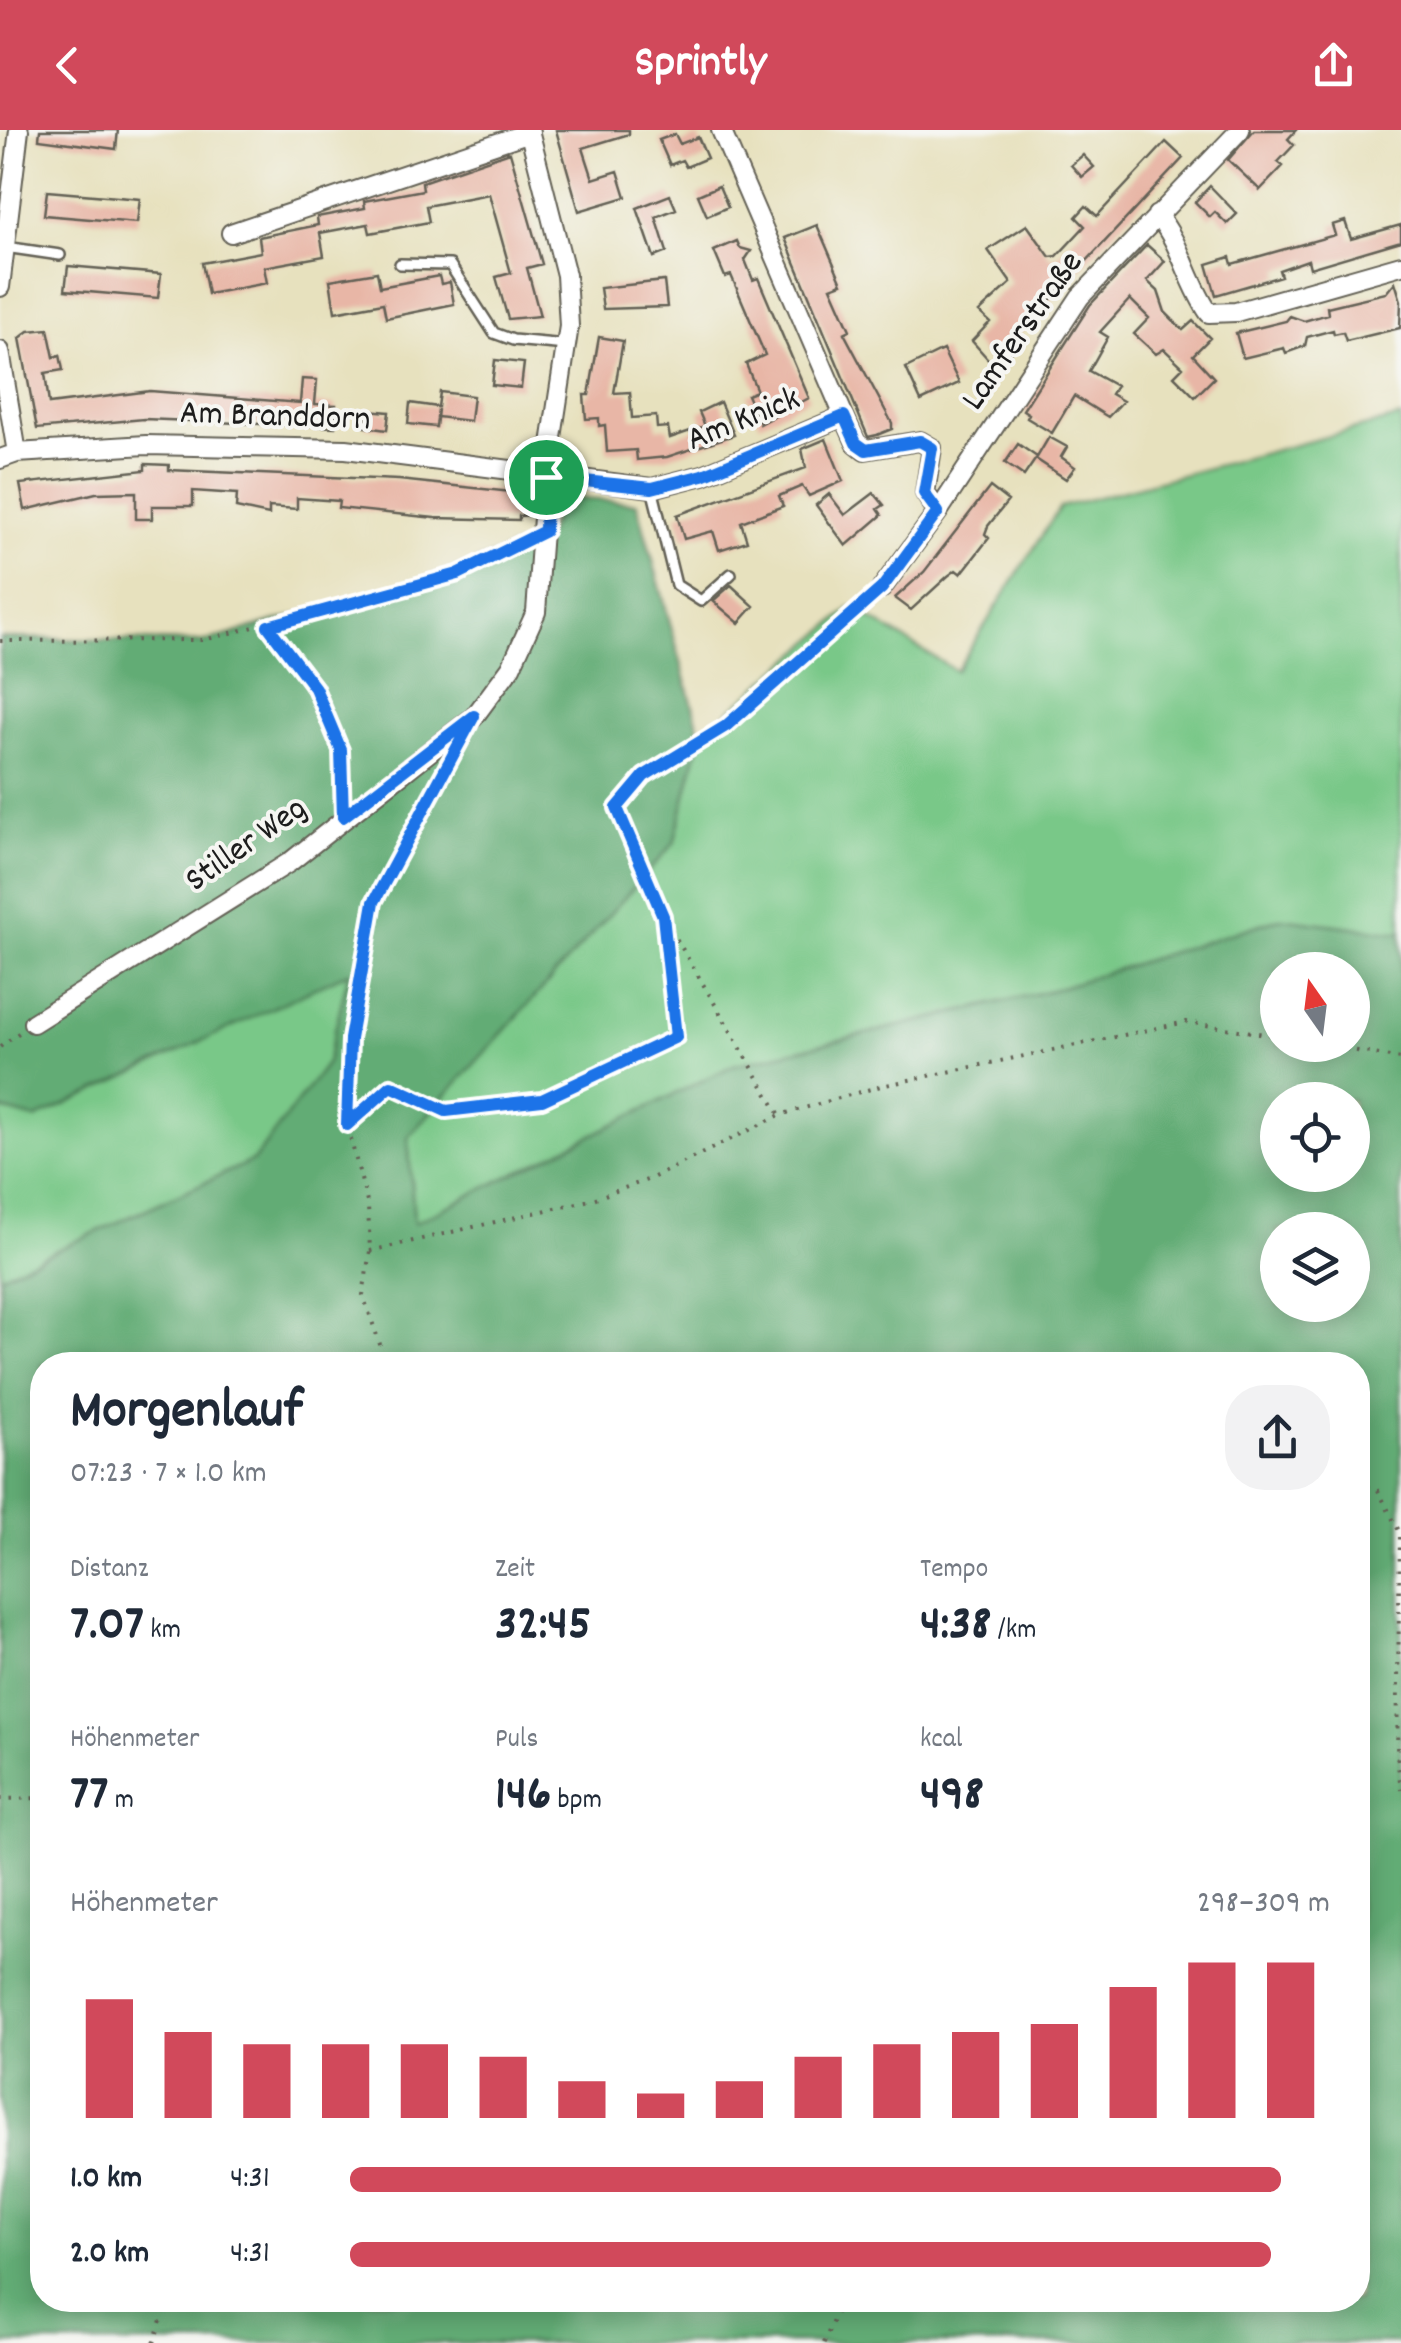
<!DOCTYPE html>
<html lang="de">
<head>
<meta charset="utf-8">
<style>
	body { margin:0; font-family:Dekko,sans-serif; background:#f2f2f3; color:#1f2937; height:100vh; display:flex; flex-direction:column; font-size:38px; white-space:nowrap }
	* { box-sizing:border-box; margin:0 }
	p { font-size:32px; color:#747a83 }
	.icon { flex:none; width:55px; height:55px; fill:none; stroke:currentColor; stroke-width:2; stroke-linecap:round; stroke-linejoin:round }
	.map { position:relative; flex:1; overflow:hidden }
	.drawer { position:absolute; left:30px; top:1222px; width:1340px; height:960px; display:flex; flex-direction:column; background:#fff; border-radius:40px; box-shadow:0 5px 25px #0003 }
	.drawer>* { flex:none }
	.needle { width:65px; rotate:346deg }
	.tools { position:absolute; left:1260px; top:822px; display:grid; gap:20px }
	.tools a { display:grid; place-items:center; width:110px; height:110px; border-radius:50%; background:#fff; box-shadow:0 5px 25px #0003; font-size:50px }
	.pin { position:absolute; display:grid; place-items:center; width:85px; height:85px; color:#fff; margin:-42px; border:5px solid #fff; border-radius:50%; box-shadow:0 2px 10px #0007 }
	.round { display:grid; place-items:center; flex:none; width:105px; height:105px; border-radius:40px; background:#f2f2f3 }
	.summary { display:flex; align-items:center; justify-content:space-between; height:170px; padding:0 40px }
	h1 { font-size:55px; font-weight:800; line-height:75px }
	.figures { display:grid; grid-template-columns:repeat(3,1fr); gap:15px; height:170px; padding:10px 40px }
	.figures div { display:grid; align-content:center }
	.figures b { font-size:50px; font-weight:800 }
	.figures small { font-size:28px; font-weight:400 }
	.figures p { font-size:28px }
	.chart { height:280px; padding:20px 40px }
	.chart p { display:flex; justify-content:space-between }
	.chart svg { width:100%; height:180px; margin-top:10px; stroke:#d1495b; stroke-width:6 }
	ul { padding:0 40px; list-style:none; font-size:32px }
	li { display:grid; grid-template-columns:160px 120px 1fr; align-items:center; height:75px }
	li i { height:25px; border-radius:12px; background:#d1495b }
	header { display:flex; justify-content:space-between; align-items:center; height:130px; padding:0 40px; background:#d1495b; color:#fff; font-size:45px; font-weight:800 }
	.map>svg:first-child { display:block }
	.green { fill:#79c888; stroke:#4a7252; stroke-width:2.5 }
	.forest { fill:#62ac74; stroke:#3f6448; stroke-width:2.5; fill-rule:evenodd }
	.building { fill:#e8b6a6 }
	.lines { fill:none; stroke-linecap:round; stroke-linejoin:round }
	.lane-casing { stroke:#636155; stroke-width:14 }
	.street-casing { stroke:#636155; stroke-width:22 }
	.path { stroke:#636155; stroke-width:4; stroke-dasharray:2.5 8; stroke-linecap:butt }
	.lane { stroke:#fff; stroke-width:9 }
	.street { stroke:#fff; stroke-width:18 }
	.route-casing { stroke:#fff; stroke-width:20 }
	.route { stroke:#1a73e8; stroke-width:12 }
	.labels { text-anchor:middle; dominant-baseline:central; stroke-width:8; stroke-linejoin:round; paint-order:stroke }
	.street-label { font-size:35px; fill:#1c1c1c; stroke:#f6f6f2 }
</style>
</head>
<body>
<header><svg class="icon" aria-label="back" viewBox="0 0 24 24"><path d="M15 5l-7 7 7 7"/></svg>Sprintly<svg class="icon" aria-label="share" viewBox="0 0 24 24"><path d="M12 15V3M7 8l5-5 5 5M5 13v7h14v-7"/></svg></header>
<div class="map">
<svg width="1401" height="2213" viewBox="0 0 1401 2213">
	<rect width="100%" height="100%" fill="#f6f6f2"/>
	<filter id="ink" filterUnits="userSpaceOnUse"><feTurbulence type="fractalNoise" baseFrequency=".01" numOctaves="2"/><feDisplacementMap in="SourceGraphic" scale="20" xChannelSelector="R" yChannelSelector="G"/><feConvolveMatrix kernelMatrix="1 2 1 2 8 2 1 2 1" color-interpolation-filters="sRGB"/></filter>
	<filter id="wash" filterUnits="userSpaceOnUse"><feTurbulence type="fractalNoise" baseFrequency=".0048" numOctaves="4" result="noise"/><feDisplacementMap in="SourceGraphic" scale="40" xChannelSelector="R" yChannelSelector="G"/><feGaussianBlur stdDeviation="2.25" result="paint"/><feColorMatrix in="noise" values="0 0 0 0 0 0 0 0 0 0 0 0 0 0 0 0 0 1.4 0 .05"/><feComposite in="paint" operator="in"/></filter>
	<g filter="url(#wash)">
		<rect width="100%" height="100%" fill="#e7e1be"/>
		<!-- green -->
		<path class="green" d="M1401,287V803L1280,788L1052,860L734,935L414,1093L408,1007L674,713L701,605L852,477L956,541L1060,377Z
			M350,840L327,933L254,1030L0,1146V979L35,989Z"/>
		<!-- forest -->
		<path class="forest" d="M561,367L637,373L701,605L674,713L408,1007L414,1093L734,935L1052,860L1280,788L1401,803V2213H0V1146L254,1030L327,933L349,842L35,989L0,979V508L204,512L465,437L547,404ZM1278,840H1352V915H1278ZM1278,970H1352V1045H1278ZM1278,1100H1352V1175H1278ZM42,1235H1358V2170H42Z"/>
		<g id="blocks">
			<!-- building -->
			<path class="building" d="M40,0H118L116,19L39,9Z
				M556,0H629V4L583,18L593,49L618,41L626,67L579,81Z
				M1254,0H1296L1288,9L1294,15L1278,32L1283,36L1260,60L1228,30Z
				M675,4L680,14L698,7L707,28L686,37L682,30L670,35L659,10Z
				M1166,12L1183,28L1011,212L1016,217L996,238L972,211L990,192L979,182L1011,153L988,120L1027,95L1050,127L1057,126L1085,96L1076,87L1086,76L1097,86Z
				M510,22L542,134L527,138L540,186L508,189L496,147L511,143L489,64L426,76L429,92L370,103L368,94L320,103L324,126L264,137L267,153L208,164L202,133L261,122L259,107L318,95L317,87L365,78L364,71L423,60L422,52Z
				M1083,25L1094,37L1082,47L1071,35Z
				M719,56L728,77L707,86L698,65Z
				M1210,56L1237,84L1227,94L1215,82L1210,87L1195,72Z
				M47,61L140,69L137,93L44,85Z
				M670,65L676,79L656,87L667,122L654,127L637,78Z
				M1345,91L1351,109L1401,95V111L1310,138L1308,130L1279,140L1281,146L1216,165L1207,134L1230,127L1232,134L1335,105L1332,95Z
				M817,95L842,153L831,157L850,200L844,203L892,293V299L877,305L868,307L785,108Z
				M737,111L740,118L751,121L745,130L753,150L758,148L809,268L760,294L747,265L757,261L746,234L765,225L731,145L725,147L714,121Z
				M1147,115L1165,131L1147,151L1158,161L1165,182L1183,200L1193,191L1210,208L1193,225L1214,248L1195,267L1174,246L1183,237L1164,219L1156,224L1134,204L1149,188L1130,169L1100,202L1108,207L1089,241L1116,256L1111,264L1123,271L1108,287L1074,266L1052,303L1027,288L1029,284L1023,280L1090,175Z
				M68,136L161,144L158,168L65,160Z
				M377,142L380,157L439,146L441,154L450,152L454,174L386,188L383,173L335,182L330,150Z
				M664,151L667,177L603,179L600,158Z
				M1395,152L1401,171L1400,198L1346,211L1343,202L1334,204L1333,200L1307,207L1305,216L1286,223L1284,218L1243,228L1236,203L1286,191L1290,186L1304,191L1328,184L1327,177L1386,163Z
				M48,199L54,227L60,225L63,240L45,243L49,274L150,261L300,273L302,249L317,250L315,274L336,275L335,297L144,289L37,299L20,208L29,201Z
				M599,207L623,211L614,263L630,262L632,288L656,286L657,298L668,297L670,308L705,296L699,282L720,272L734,305L667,327L637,330L636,320L607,322L605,295L599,296V288L586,289L584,265H589Z
				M943,220L959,253L921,271L906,238Z
				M495,230L524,233L521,258L492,255Z
				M440,262L473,266L470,291L437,287L438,279L436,297L408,294L410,273L438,277Z
				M367,280L389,282L387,300L365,297Z
				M1049,307L1067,317L1061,327L1075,337L1066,349L1036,329Z
				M826,309L843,351L809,366L802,356L779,366L783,376L741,392L747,411L719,420L713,401L684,409L677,385L806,338L802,319Z
				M1018,314L1037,327L1024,346L1005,333Z
				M145,334L169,335V340L399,350L522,363L521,367L532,368L531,385L519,386V390L435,388L338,378L339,371L297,368V379L269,377V385L236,378L237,364L193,361V376H152V389H136V362L96,363L25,380L20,354L145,340Z
				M990,357L1008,371L988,396L985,404L989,408L961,444L956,440L948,446L911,480L895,468L924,442Z
				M874,363L884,375L878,379L882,385L846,416L816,375L829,364L845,385Z
				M731,455L754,476L739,493L713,471Z"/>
		</g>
	</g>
	<g filter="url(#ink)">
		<use href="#blocks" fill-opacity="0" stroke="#636155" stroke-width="2.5"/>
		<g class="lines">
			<!-- lane casing -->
			<g class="lane-casing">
				<path id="lane" d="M5,117L60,125
					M400,134L450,135L494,203L513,210L566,215
					M652,358L676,455L701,471L731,444"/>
			</g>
			<!-- street casing -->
			<g class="street-casing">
				<path id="street" d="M721,0L844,286
					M1157,85C1182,115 1187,151 1209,183L1236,182L1401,135
					M231,103L530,2
					M0,157L19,0
					M0,221L17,323
					M0,329L17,323L146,315L346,319L652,358L703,345L844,286L856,313L865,320L920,311L932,318L925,363L938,382
					M882,458L938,382L1080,167L1240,0
					M33,893L290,732L474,587L511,537L536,482L546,347L569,196L566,145L529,0"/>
			</g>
			<!-- path -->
			<path class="path" d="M268,495L315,558L341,620L342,670
				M0,511L204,510L458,444L524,411
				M666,791L780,985
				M1325,915L1401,929
				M0,917L20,902
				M347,995L391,956L446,981L542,970L676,907L663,786L617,678L644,646L726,596L871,468
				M370,1121L590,1070L650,1049L780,985L881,956L1186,892L1278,906
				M387,1235L363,1165L370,1121L368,1076L347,995L350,909L374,772L450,629
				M1358,1353L1378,1360L1400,1403L1397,1626L1401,1660
				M0,1669L42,1668
				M154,2213L167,2170
				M824,2213L841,2170"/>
			<!-- lane -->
			<use href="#lane" class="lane"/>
			<!-- street -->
			<use href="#street" class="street"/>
		</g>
	</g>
	<g class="lines" filter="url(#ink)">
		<!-- route casing -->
		<g class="route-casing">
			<path id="route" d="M844,286L856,313L866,320L920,311L932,318L924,363L938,382L882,458L726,596L644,646L617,678L663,786L676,907L542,970L446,981L391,956L347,995L350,909L374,772L474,586L343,687L341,620L315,558L268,496L458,444L545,401L546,347L652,358L703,345Z"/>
		</g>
		<!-- route -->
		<use href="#route" class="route"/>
	</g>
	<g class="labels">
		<!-- street labels -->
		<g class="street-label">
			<text transform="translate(1024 202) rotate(-55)">Lamferstraße</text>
			<text transform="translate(275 288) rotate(2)">Am Branddorn</text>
			<text transform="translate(744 291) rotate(-22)">Am Knick</text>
			<text transform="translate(247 716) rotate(-35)">Stiller Weg</text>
		</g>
	</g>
</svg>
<div class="tools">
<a><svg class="needle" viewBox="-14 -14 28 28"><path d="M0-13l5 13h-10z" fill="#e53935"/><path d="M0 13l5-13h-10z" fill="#747a83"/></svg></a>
<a><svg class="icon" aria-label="locate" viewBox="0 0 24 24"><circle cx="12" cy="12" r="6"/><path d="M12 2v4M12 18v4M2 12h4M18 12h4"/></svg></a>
<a><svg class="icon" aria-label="layers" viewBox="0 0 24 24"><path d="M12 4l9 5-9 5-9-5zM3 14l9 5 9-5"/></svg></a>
</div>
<div class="pin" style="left:546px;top:347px;background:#1e9e55"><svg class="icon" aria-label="arrive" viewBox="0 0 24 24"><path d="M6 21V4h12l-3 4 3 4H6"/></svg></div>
<section class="drawer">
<div class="summary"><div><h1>Morgenlauf</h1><p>07:23 · 7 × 1.0 km</p></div><a class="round"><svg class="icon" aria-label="share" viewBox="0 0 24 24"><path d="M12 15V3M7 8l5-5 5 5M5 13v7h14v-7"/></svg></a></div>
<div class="figures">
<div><p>Distanz</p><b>7.07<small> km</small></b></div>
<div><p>Zeit</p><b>32:45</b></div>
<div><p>Tempo</p><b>4:38<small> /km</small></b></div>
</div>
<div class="figures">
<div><p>Höhenmeter</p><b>77<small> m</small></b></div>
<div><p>Puls</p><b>146<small> bpm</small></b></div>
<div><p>kcal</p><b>498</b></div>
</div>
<div class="chart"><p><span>Höhenmeter</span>298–309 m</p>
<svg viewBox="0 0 160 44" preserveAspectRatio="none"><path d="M5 44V15M15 44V23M25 44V26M35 44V26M45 44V26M55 44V29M65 44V35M75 44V38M85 44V35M95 44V29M105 44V26M115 44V23M125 44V21M135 44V12M145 44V6M155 44V6"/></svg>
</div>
<ul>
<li><b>1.0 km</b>4:31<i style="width:95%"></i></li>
<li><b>2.0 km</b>4:31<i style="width:94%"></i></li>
</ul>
</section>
</div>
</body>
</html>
